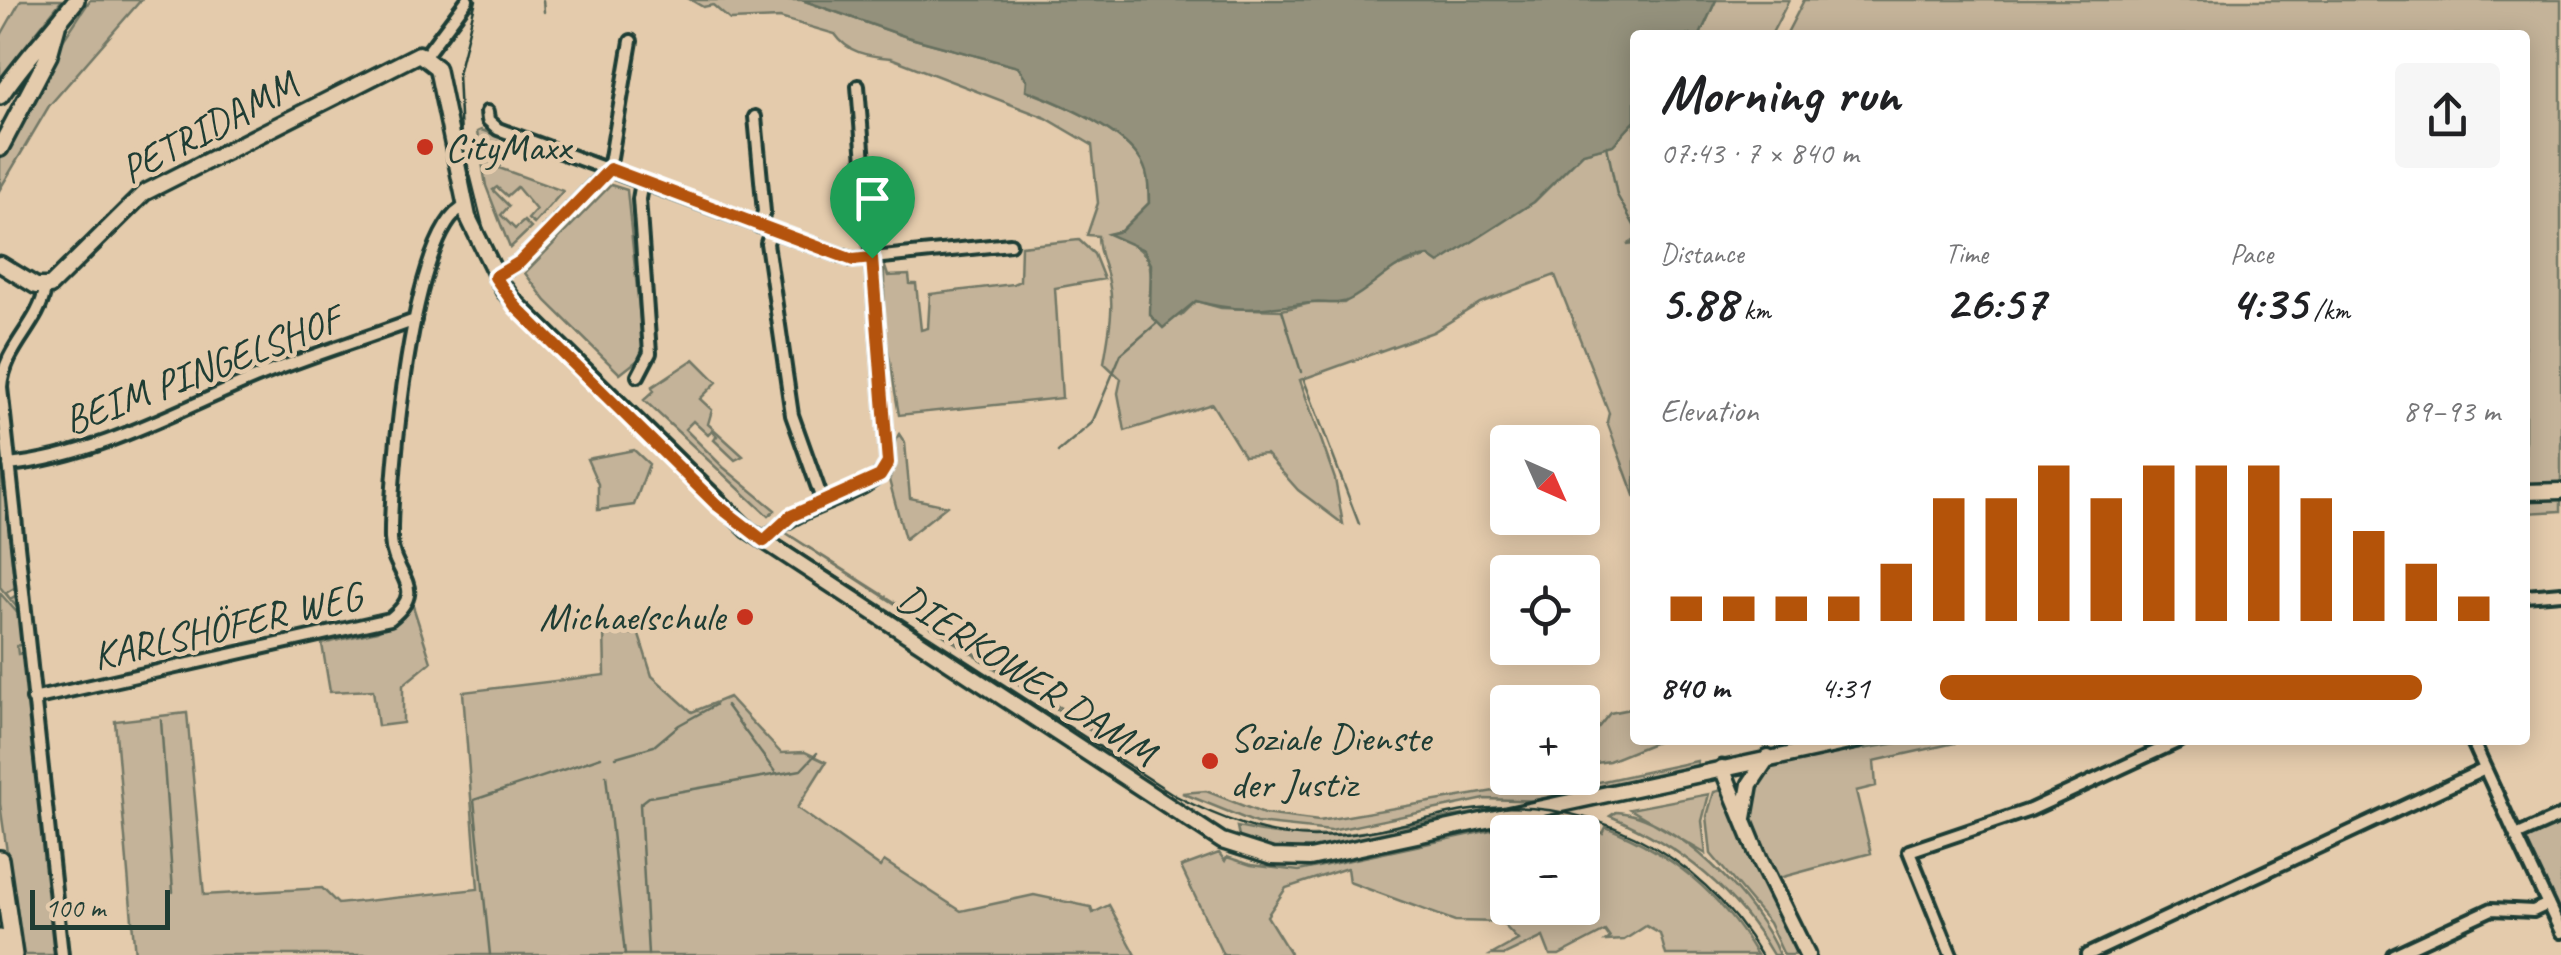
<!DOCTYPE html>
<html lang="en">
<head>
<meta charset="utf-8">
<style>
	body { margin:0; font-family:Caveat,sans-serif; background:#f6f6f6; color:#202124; height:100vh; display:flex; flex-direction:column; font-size:38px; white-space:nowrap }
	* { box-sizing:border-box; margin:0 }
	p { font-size:32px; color:#757577 }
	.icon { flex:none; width:55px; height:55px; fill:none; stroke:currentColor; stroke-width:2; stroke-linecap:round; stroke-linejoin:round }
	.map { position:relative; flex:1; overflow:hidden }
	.drawer { position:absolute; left:1630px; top:30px; width:900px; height:715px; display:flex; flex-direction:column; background:#fff; border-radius:10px; box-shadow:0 5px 25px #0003 }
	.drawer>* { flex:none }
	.needle { width:65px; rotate:135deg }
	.buttons { position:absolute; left:1490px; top:425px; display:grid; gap:20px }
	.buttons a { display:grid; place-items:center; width:110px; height:110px; border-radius:10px; background:#fff; box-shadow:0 5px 25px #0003; font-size:50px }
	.scale { position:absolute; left:30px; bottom:25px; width:140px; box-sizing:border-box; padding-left:10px; border:5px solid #1f3d34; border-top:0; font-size:28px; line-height:35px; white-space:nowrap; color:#1f3d34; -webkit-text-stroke:8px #e4cbac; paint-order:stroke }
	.pin { position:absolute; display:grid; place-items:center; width:85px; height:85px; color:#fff; margin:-102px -42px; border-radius:50% 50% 50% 0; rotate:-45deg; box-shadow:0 0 10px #0007 }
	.pin .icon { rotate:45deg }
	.round { display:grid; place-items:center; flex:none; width:105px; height:105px; border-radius:10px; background:#f6f6f6 }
	.overview { display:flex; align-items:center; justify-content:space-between; height:170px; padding:0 30px }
	h1 { font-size:55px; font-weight:800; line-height:75px }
	.stats { display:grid; grid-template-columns:repeat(3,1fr); gap:15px; height:170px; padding:10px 30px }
	.stats div { display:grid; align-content:center }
	.stats b { font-size:50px; font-weight:800 }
	.stats small { font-size:28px; font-weight:400 }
	.stats p { font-size:28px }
	.chart { height:280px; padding:20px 30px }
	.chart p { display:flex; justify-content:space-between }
	.chart svg { width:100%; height:180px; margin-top:10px; stroke:#b45309; stroke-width:6 }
	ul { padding:0 30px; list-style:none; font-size:32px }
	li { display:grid; grid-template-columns:160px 120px 1fr; align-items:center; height:75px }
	li i { height:25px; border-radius:12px; background:#b45309 }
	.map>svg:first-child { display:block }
	.green { fill:#c4b399; stroke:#727866; stroke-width:2.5; fill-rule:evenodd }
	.water { fill:#94917b; stroke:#656f5f; stroke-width:2.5 }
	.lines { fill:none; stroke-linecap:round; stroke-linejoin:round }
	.stream { stroke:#656f5f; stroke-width:2.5 }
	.street-casing { stroke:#1f3d34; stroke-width:18 }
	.secondary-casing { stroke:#1f3d34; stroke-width:21 }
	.primary-casing { stroke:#1f3d34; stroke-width:22 }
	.street { stroke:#e4cbac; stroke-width:10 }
	.secondary { stroke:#e4cbac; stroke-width:14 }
	.primary { stroke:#e4cbac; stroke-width:15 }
	.tram { stroke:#1f3d34; stroke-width:2.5 }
	.route-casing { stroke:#fff; stroke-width:20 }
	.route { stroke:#b45309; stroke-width:12 }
	.poi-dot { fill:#c8321e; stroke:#e4cbac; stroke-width:4 }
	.labels { text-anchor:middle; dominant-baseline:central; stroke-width:9; stroke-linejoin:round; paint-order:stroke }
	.street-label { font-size:40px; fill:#1f3d34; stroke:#e4cbac }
	.poi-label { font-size:40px; fill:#1f3d34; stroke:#e4cbac; text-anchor:start }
</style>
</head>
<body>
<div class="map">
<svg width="2561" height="955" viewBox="0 0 2561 955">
	<rect width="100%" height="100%" fill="#e4cbac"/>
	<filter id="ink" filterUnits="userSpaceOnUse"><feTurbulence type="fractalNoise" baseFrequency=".01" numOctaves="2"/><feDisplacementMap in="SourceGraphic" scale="20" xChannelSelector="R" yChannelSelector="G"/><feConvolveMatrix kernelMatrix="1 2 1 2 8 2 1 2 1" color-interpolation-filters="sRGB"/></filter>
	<g filter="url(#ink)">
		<!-- green -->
		<path class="green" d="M21,0H62L0,78V37Z
			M90,0H141L49,106L0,189V159L64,39Z
			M691,0H802L907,37L1018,67L1027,80V91C1060,103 1134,133 1146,171C1149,180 1148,194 1149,203L1121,231L1110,234C1151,250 1154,259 1149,302L1181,316L1196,301L1221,308L1282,310L1311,303H1344L1390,269L1429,256L1534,202L1583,153L1613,145L1635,121V240L1627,245L1635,244V498L1607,422L1609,413L1555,275L1480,303L1433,332L1300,380L1335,479L1343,524L1298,490L1266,454L1244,456L1212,404L1125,431L1118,393L1121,379L1104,363C1108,337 1115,308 1109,282C1106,265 1098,255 1098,236L1087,235L1098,203L1092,145L1046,118L891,58C868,56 848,53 835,34L780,18L730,20L713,5L703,7Z
			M1716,0H1789L1771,35H1700Z
			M1804,0H2561V511L2525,513V35H1786Z
			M481,130L511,140L499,168L563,191L534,224L528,219L536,210L517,187L507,196L497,187L493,190L509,206L501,215L515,229L524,221L531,228L510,248L486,186L477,132Z
			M611,185L627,190L643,348L638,360L620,374L546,301L525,273Z
			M1079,240L1094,254L1104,279L1055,288L1062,398L899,415L884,327V264L888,276L909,275L910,284H916L921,330L928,328L930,294L1013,284L1020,281L1021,246Z
			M694,359L717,382L700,399L712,410L708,424L743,456L735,460L714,440L717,436L712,431L708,435L693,421L685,429L723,467L775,510L768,516L644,400L654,391L652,387Z
			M899,434L905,443L910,498L947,506L905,539L889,480C897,465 889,447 899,434Z
			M634,450L649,464L634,505L598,510V484L587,459Z
			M0,461L16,587L6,593L10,599L18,594L20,611L0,587Z
			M783,531L1114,742L1111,744Z
			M0,593L20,616L22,644L17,646L18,654L23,653L56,955H22L0,804Z
			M413,606L431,662L403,685V723L378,726L373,690L330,692L322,644L377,631Z
			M604,629L639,635L652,676L692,712L729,697L781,753L805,752L826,762L797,808L880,867L884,861L961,911L1034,895L1091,907L1093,913L1109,905L1136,955H135L115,721L187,713L204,895L322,888L338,904L478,889L463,692L605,675Z
			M1635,708V740H1661L1609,761L1583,765V735L1593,734L1610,713Z
			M1916,740H1968L1874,761L1876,786L1856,791L1871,853L1779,878L1762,842L1757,843C1743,803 1745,796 1772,764Z
			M1697,761L1698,766L1544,801L1485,799L1331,831L1256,823L1182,793L1206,791L1264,814L1319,821L1535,784L1594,783Z
			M1722,790L1748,853L1799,948L1793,955H1784L1769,923L1711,854L1707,816L1714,792Z
			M1709,794L1702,821L1706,854L1630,809Z
			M1495,811C1415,829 1321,868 1240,842L1237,827C1339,851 1398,820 1495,811Z
			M1616,812C1675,815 1759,902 1779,955H1773C1735,889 1679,845 1610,816Z
			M2561,819V923L2523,842Z
			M1538,820L1603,833L1606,827C1672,853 1721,894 1757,955H1666L1660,934L1646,926L1624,940L1606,941L1610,938L1605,931L1559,955H1550L1543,937L1505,955H1491L1518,940L1501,922L1455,921L1349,882L1347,868L1286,888L1267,916L1291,955H1223L1181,867L1219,853L1225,861L1227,857L1251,865L1299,871ZM1582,832V908H1508V832Z"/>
		<!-- water -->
		<path class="water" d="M802,0H1716L1700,35H1635V121L1613,145L1583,153L1534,202L1439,263L1429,256C1394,259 1378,285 1349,300C1337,306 1323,301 1311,303C1267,308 1241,314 1196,301L1163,328L1150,315L1151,264L1144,250L1108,234L1121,231L1149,203C1149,194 1149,182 1146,172C1135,134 1060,103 1026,90L1027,80L1018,67L907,37Z"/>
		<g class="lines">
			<!-- stream -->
			<path class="stream" d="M543,0L544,12
				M1607,146L1617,195L1635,227
				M1282,310L1301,372
				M1304,380L1359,524
				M1058,452L1092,423L1121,354L1157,323
				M726,705L775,772
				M161,720L173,892
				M616,757L654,746L679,725L715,705
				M606,775L625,955
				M490,955L474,800L601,757
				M648,955L640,804L649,797L801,770L817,753"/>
			<!-- street casing -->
			<g class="street-casing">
				<path id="street" d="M425,56L467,0
					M487,112L488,120L498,129L853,260L1010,244
					M755,117L764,212L759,226
					M771,231L767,243L792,415L823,502
					M495,277L520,262L609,169L631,41
					M45,289C39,325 4,347 1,387L62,955
					M638,376L650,353L639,199L642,182
					M9,465C98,455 174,412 255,378C307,356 362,340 415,320
					M764,541C793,504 873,498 888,463L858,86
					M2525,596L2561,593
					M33,699L390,619C430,587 392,576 391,539C390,482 411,228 465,207
					M2472,740L2516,836
					M2561,816L2516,836L2561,932
					M1951,955L1909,851L2030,810L2181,740
					M2087,955L2485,769
					M2393,955L2492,909L2533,911L2548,904"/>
			</g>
			<!-- secondary casing -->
			<g class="secondary-casing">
				<path id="secondary" d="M0,264L36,286H50L144,193L419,54L437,68L468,217L504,291L748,530L1222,841L1272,857L1310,858L1858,740
					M2525,492L2561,491
					M1722,768L1759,858L1807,955
					M1744,818L1750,784L1768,757"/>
			</g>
			<!-- primary casing -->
			<g class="primary-casing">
				<path id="primary" d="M0,96C23,61 51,33 76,0
					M0,148L49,55L57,26
					M0,859L14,955
					M0,938L2,955"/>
			</g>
			<!-- street -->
			<use href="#street" class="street"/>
			<!-- secondary -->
			<use href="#secondary" class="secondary"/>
			<!-- primary -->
			<use href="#primary" class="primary"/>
			<!-- tram -->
			<path class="tram" d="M476,0L458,74L461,138L484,231L504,272L527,303L749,520L1176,796C1219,818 1264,836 1314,837C1365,837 1414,820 1464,811C1584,791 1700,851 1761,955"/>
		</g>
	</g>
	<g class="lines" filter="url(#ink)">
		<!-- route casing -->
		<g class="route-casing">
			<path id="route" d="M610,169L853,260L872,258L888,463L880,476L791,516L764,541L716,504L516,307L495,277L520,262Z"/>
		</g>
		<!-- route -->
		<use href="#route" class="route"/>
	</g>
	<!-- markers -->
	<g class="poi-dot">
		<circle cx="425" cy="147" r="10"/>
		<circle cx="745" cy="617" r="10"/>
		<circle cx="1210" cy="761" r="10"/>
	</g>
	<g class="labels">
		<!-- street labels -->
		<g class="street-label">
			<text transform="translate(209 127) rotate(-28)">PETRIDAMM</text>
			<text transform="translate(202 370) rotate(-21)">BEIM PINGELSHOF</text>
			<text transform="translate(227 626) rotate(-13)">KARLSHÖFER WEG</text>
			<text transform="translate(1027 675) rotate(33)">DIERKOWER DAMM</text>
		</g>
		<!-- poi labels -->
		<g class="poi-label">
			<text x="445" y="147">CityMaxx</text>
			<text x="725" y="617" text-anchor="end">Michaelschule</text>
			<text x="1230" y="738">Soziale Dienste<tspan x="1230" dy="46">der Justiz</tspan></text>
		</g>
	</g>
</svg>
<div class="buttons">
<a><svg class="needle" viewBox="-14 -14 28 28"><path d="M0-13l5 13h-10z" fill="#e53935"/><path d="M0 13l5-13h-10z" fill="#757577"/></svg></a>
<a><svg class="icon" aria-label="locate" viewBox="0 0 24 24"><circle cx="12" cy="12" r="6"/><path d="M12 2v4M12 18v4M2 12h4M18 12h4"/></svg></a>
<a>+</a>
<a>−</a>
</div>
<div class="scale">100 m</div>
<div class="pin" style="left:872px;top:258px;background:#1e9e55"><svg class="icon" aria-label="arrive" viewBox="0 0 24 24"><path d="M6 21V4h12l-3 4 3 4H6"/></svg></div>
<section class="drawer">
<div class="overview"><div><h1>Morning run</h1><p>07:43 · 7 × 840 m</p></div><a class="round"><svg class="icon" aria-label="share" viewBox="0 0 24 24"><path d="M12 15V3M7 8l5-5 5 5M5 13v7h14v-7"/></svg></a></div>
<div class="stats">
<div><p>Distance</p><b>5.88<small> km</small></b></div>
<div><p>Time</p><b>26:57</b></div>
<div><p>Pace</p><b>4:35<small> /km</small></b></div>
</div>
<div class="chart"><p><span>Elevation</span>89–93 m</p>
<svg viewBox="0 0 160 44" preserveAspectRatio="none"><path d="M5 44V38M15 44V38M25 44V38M35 44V38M45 44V30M55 44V14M65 44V14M75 44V6M85 44V14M95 44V6M105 44V6M115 44V6M125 44V14M135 44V22M145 44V30M155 44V38"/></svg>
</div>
<ul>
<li><b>840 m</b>4:31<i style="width:86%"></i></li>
</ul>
</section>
</div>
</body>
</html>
